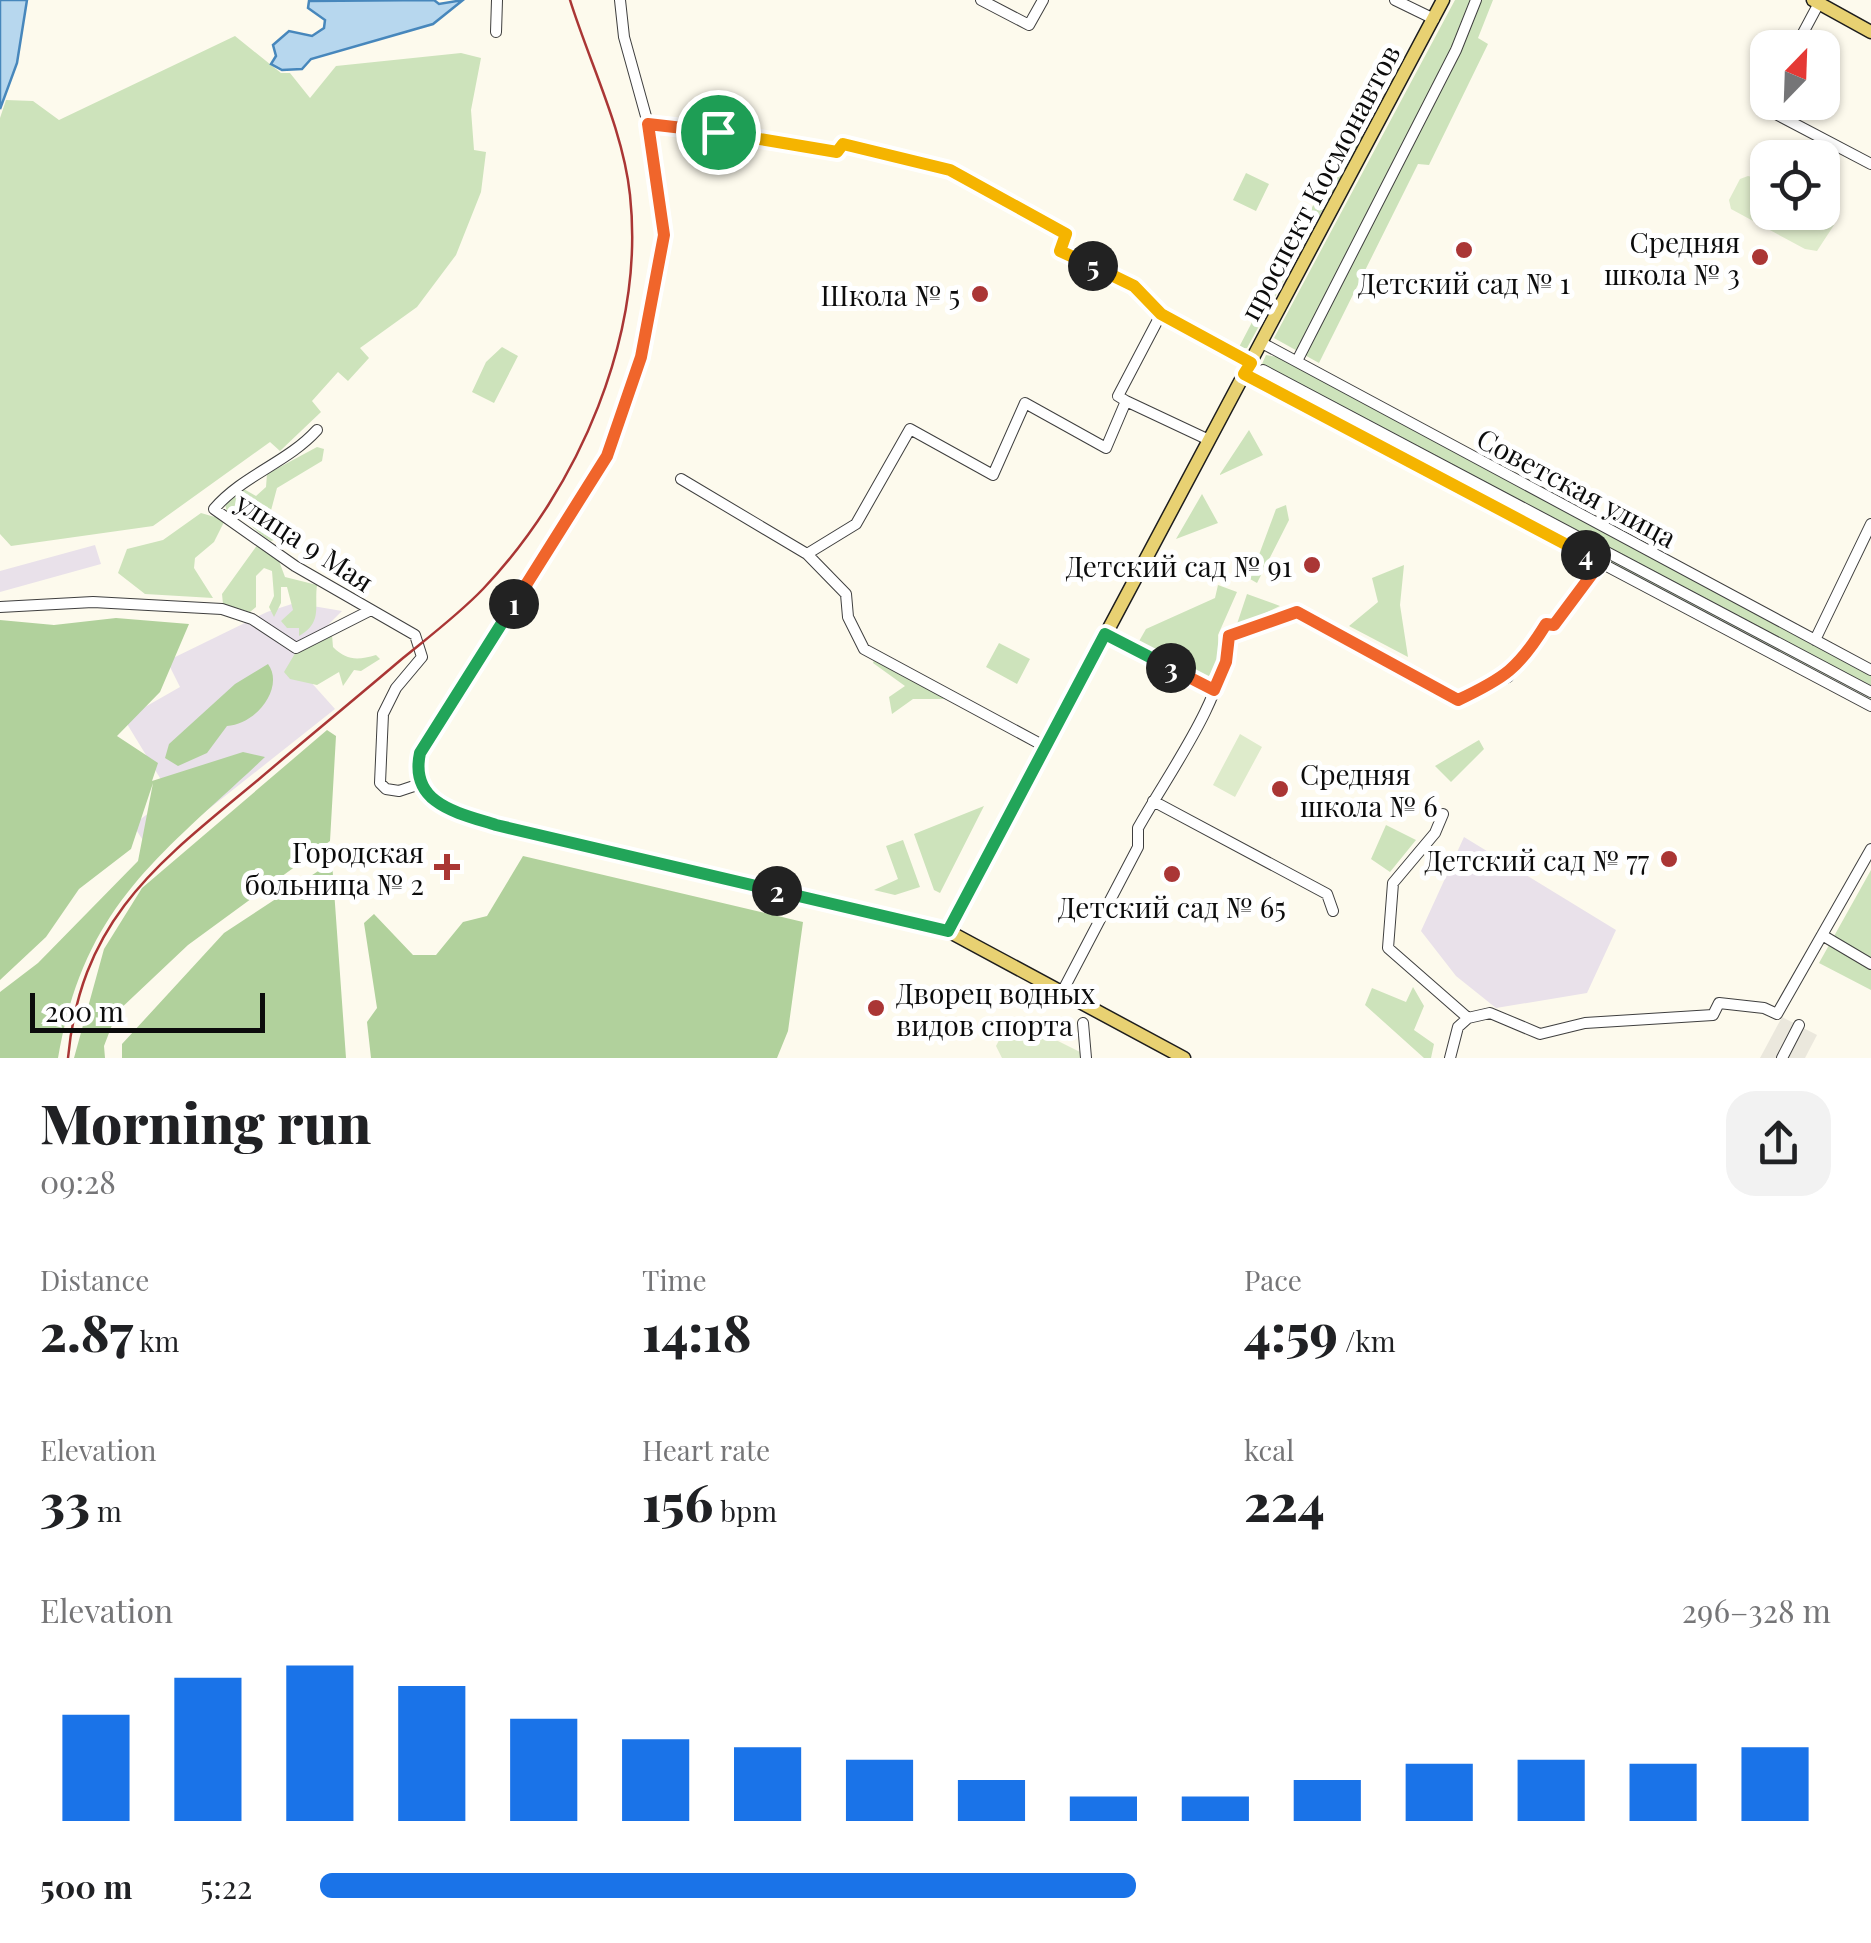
<!DOCTYPE html>
<html lang="en">
<head>
<meta charset="utf-8">
<style>
	body { margin:0; font-family:"Playfair Display",serif; background:#f2f2f2; color:#202124; height:100vh; display:flex; flex-direction:column; font-size:38px; white-space:nowrap }
	* { box-sizing:border-box; margin:0 }
	p { font-size:32px; color:#757577 }
	.icon { flex:none; width:55px; height:55px; fill:none; stroke:currentColor; stroke-width:2; stroke-linecap:round; stroke-linejoin:round }
	.map { position:relative; height:1058px; overflow:hidden }
	.sheet { display:flex; flex-direction:column; background:#fff; flex:1 }
	.sheet>* { flex:none }
	.needle { width:65px; rotate:23deg }
	.controls { position:absolute; left:1750px; top:30px; display:grid; gap:20px }
	.controls a { display:grid; place-items:center; width:90px; height:90px; border-radius:20px; background:#fff; box-shadow:0 2px 8px #0004; font-size:50px }
	.scale { position:absolute; left:30px; bottom:25px; width:235px; box-sizing:border-box; padding-left:10px; border:5px solid #0c0c0c; border-top:0; font-size:28px; line-height:35px; white-space:nowrap; color:#0c0c0c; -webkit-text-stroke:8px #fff; paint-order:stroke }
	.pin { position:absolute; display:grid; place-items:center; width:85px; height:85px; color:#fff; margin:-42px; border:5px solid #fff; border-radius:50%; box-shadow:0 2px 10px #0007 }
	.km { position:absolute; width:50px; height:50px; margin:-25px; border-radius:50%; background:#222; color:#fff; font-size:28px; line-height:50px; text-align:center }
	.round { display:grid; place-items:center; flex:none; width:105px; height:105px; border-radius:30px; background:#f2f2f2 }
	.headline { display:flex; align-items:center; justify-content:space-between; height:170px; padding:0 40px }
	h1 { font-size:55px; font-weight:800; line-height:75px }
	.stats { display:grid; grid-template-columns:repeat(3,1fr); gap:15px; height:170px; padding:10px 40px }
	.stats div { display:grid; align-content:center }
	.stats b { font-size:50px; font-weight:800 }
	.stats small { font-size:28px; font-weight:400 }
	.stats p { font-size:28px }
	.chart { height:280px; padding:20px 40px }
	.chart p { display:flex; justify-content:space-between }
	.chart svg { width:100%; height:180px; margin-top:10px; stroke:#1a73e8; stroke-width:6 }
	ul { padding:0 40px; list-style:none; font-size:32px }
	li { display:grid; grid-template-columns:160px 120px 1fr; align-items:center; height:75px }
	li i { height:25px; border-radius:12px; background:#1a73e8 }
	.map>svg:first-child { display:block }
	.industrial { fill:#e9e1ea }
	.green { fill:#cde3bb }
	.forest { fill:#b1d19c }
	.pitch { fill:#deebcb }
	.plaza { fill:#ebe8dd }
	.water { fill:#b7d7ee; stroke:#4787bc; stroke-width:2.5 }
	.lines { fill:none; stroke-linecap:round; stroke-linejoin:round }
	.minor-casing { stroke:#3f3f3f; stroke-width:12 }
	.major-casing { stroke:#1d1d1d; stroke-width:15 }
	.minor { stroke:#fff; stroke-width:10 }
	.major { stroke:#e8d172; stroke-width:12 }
	.rail { stroke:#aa3635; stroke-width:2.5 }
	.split-1-casing { stroke:#fff; stroke-width:20 }
	.split-2-casing { stroke:#fff; stroke-width:20 }
	.split-3-casing { stroke:#fff; stroke-width:20 }
	.split-4-casing { stroke:#fff; stroke-width:20 }
	.split-5-casing { stroke:#fff; stroke-width:20 }
	.split-6-casing { stroke:#fff; stroke-width:20 }
	.split-1 { stroke:#f0652b; stroke-width:12 }
	.split-2 { stroke:#22a559; stroke-width:12 }
	.split-3 { stroke:#22a559; stroke-width:12 }
	.split-4 { stroke:#f0652b; stroke-width:12 }
	.split-5 { stroke:#f5b400; stroke-width:12 }
	.split-6 { stroke:#f5b400; stroke-width:12 }
	.poi-dot { fill:#aa3635; stroke:#fff; stroke-width:4 }
	.labels { text-anchor:middle; dominant-baseline:central; stroke-width:10; stroke-linejoin:round; paint-order:stroke }
	.street-label { font-size:28px; fill:#0c0c0c; stroke:#fff }
	.poi-label { font-size:28px; fill:#0c0c0c; stroke:#fff; text-anchor:end }
</style>
</head>
<body>
<div class="map">
<svg width="1871" height="1058" viewBox="0 0 1871 1058">
	<rect width="100%" height="100%" fill="#fdfaed"/>
	<!-- industrial -->
	<path class="industrial" d="M95,545L101,564L0,592V571Z
		M295,603L342,611L292,661L335,709L152,854L133,825L171,796L124,719L180,687L167,661L267,612Z
		M1464,837L1616,930L1587,993L1496,1008L1456,976L1421,931Z"/>
	<!-- green -->
	<path class="green" d="M1455,0H1493L1478,38L1488,44L1429,165L1418,164L1319,363L1274,338Z
		M235,36L281,73H290L310,98L336,66L461,53L481,58L471,110L474,150L486,152L481,192L456,255L417,307L360,348L369,358L348,381L338,372L312,401L321,412L280,451L270,442L153,526L11,546L0,534V118L6,100L33,101L59,120Z
		M1352,131L1363,136L1247,348L1238,349Z
		M1246,173L1269,184L1256,211L1233,200Z
		M502,347L518,356L494,403L472,392L486,362Z
		M1266,355L1277,357L1871,673V699L1338,418L1258,373Z
		M1249,430L1263,455L1220,475V474Z
		M317,447L324,449L322,461L277,488L269,518L282,533L280,538L271,541C255,533 244,513 227,512L225,504L242,488L256,496L266,487L267,474Z
		M1202,494L1218,523L1176,539Z
		M1286,505L1289,520L1257,583L1250,579L1276,509Z
		M201,513L225,520L214,542L195,558L194,568L213,598L145,594L118,573L127,549L163,540Z
		M258,544L279,561L285,577L317,585C314,607 323,622 299,636V628H287L281,621L293,610L287,587H281V603L274,617L269,607L274,596L272,571L264,568L256,576V607L250,612L223,604L222,594Z
		M1404,565L1400,605L1408,657L1349,626L1378,602L1372,578Z
		M1218,585L1237,592L1218,635L1219,659L1208,678L1138,643L1146,629L1215,598Z
		M1247,594L1280,606L1236,627Z
		M332,635L333,647C347,661 358,660 376,655L380,659L361,671L354,670L343,686L339,672L317,685L290,679L284,672L297,650Z
		M999,643L1030,659L1017,684L986,667Z
		M875,657L945,697L943,699H913L892,714L889,697L905,686L873,663Z
		M1479,740L1484,749L1451,782L1435,766Z
		M984,806L940,893L934,890L914,834Z
		M1386,825L1416,840L1390,872L1371,859Z
		M903,840L920,887L895,895L874,890L898,879L886,846Z
		M1871,870V990L1819,963Z
		M1413,987L1424,1006L1414,1030L1434,1044L1431,1058H1424L1365,1005L1372,988L1406,1002Z"/>
	<!-- forest -->
	<path class="forest" d="M116,618L189,624L160,692L117,736L158,763L152,781L243,752L265,757C159,857 84,905 58,1058H0V992L38,963L138,861L153,783L131,849L79,889L46,937L0,980V620L54,625Z
		M268,664C285,687 256,725 227,726L207,753L178,766L165,758L169,744L235,684Z
		M327,730L336,736L330,841L188,945L117,1012L104,1046L105,1058H74L104,949L142,888Z
		M523,856L803,922L788,1031L777,1058H371L367,1022L377,1008L364,923L374,914L413,955H436L463,922L487,916Z
		M332,862L346,1058H122V1044L224,933Z"/>
	<!-- pitch -->
	<path class="pitch" d="M1748,176L1767,181L1768,212L1826,210L1834,225L1817,251L1805,249L1731,209L1729,200L1740,179Z
		M1240,734L1262,747L1235,797L1213,785Z
		M1024,1024L1092,1058H1002L996,1046L1007,1025Z"/>
	<!-- plaza -->
	<path class="plaza" d="M1782,1017L1817,1035L1805,1058H1760Z"/>
	<!-- water -->
	<path class="water" d="M0,0H27L17,63L0,109Z
		M434,0L439,4L463,0L433,24L311,59L302,69L282,70L271,64L276,56L273,45L289,31L312,36L324,28L325,20L308,8L309,1Z"/>
	<g class="lines">
		<!-- minor casing -->
		<g class="minor-casing">
			<path id="minor" d="M620,0L624,37L652,138L664,219L641,357L621,420L596,476L427,741C396,800 453,812 496,825L948,931
				M981,0L1029,25L1043,0
				M1395,0L1434,19
				M496,32L497,0
				M1795,48L1819,3
				M1769,102L1774,113L1871,164
				M648,124L837,152L843,143L950,170L1065,234L1059,251L1134,286L1161,314L1251,363
				M1262,343L1871,670
				M1299,357L1456,50L1476,0
				M1263,370L1871,692
				M1244,374L1871,706
				M1126,401L1118,396L1161,314
				M317,430C287,463 243,475 214,509L295,566L415,635L422,657L396,688L383,714L380,783L386,789L399,791L420,784
				M681,479L807,554L846,594L848,617L864,649L1044,746
				M807,554L856,524L910,429L993,475L1025,403L1106,448L1126,401L1209,440
				M0,607L93,602L222,609L252,619L296,648L371,610
				M1105,634L1214,691
				M1815,640L1871,524
				M1153,801L1327,894L1333,911
				M1443,814L1435,833L1393,883L1388,948L1468,1018
				M1871,849L1822,935L1871,964
				M1061,994L1138,847V828C1171,769 1221,704 1229,637L1297,612L1458,699L1508,677L1546,624L1554,625L1601,563
				M1083,1023L1086,1058
				M1450,1058L1458,1027L1468,1018L1490,1013L1540,1034L1585,1023L1713,1015L1719,1003L1764,1008L1777,1014L1822,935
				M1782,1058L1799,1025"/>
		</g>
		<!-- major casing -->
		<g class="major-casing">
			<path id="major" d="M1813,0L1871,32
				M1184,1058L948,931L1443,0"/>
		</g>
		<!-- minor -->
		<use href="#minor" class="minor"/>
		<!-- major -->
		<use href="#major" class="major"/>
		<!-- rail -->
		<path class="rail" d="M68,1058C81,918 158,863 258,780C306,739 355,699 403,658C430,636 459,614 483,589C579,488 645,335 630,195C623,129 590,64 570,0"/>
	</g>
	<g class="lines">
		<!-- split-1 casing -->
		<g class="split-1-casing">
			<path id="split-1" d="M514,604L607,456L641,357L664,235L648,124L718,132"/>
		</g>
		<!-- split-2 casing -->
		<g class="split-2-casing">
			<path id="split-2" d="M514,604L420,753C409,804 458,813 496,825L777,891"/>
		</g>
		<!-- split-3 casing -->
		<g class="split-3-casing">
			<path id="split-3" d="M777,891L948,931L1105,634L1171,668"/>
		</g>
		<!-- split-4 casing -->
		<g class="split-4-casing">
			<path id="split-4" d="M1171,668L1214,690L1226,662L1229,636L1297,612L1458,700C1505,678 1519,668 1546,624L1554,625L1601,562L1586,555"/>
		</g>
		<!-- split-5 casing -->
		<g class="split-5-casing">
			<path id="split-5" d="M1093,266L1134,286L1161,314L1251,363L1244,374L1586,555"/>
		</g>
		<!-- split-6 casing -->
		<g class="split-6-casing">
			<path id="split-6" d="M718,132L837,152L843,144L950,170L1066,234L1060,251L1093,266"/>
		</g>
		<!-- split-1 -->
		<use href="#split-1" class="split-1"/>
		<!-- split-2 -->
		<use href="#split-2" class="split-2"/>
		<!-- split-3 -->
		<use href="#split-3" class="split-3"/>
		<!-- split-4 -->
		<use href="#split-4" class="split-4"/>
		<!-- split-5 -->
		<use href="#split-5" class="split-5"/>
		<!-- split-6 -->
		<use href="#split-6" class="split-6"/>
	</g>
	<!-- markers -->
	<g class="poi-dot">
		<circle cx="1464" cy="250" r="10"/>
		<circle cx="1760" cy="257" r="10"/>
		<circle cx="980" cy="294" r="10"/>
		<circle cx="1312" cy="565" r="10"/>
		<circle cx="1280" cy="789" r="10"/>
		<circle cx="1669" cy="859" r="10"/>
		<path d="M442 852h10v10h10v10h-10v10h-10v-10h-10v-10h10z"/>
		<circle cx="1172" cy="874" r="10"/>
		<circle cx="876" cy="1008" r="10"/>
	</g>
	<g class="labels">
		<!-- street labels -->
		<g class="street-label">
			<text transform="translate(1319 182) rotate(-62)">проспект Космонавтов</text>
			<text transform="translate(1577 487) rotate(28)">Советская улица</text>
			<text transform="translate(305 541) rotate(33)">улица 9 Мая</text>
		</g>
		<!-- poi labels -->
		<g class="poi-label">
			<text x="1740" y="241">Средняя<tspan x="1740" dy="32">школа № 3</tspan></text>
			<text x="1464" y="282" text-anchor="middle">Детский сад № 1</text>
			<text x="960" y="294">Школа № 5</text>
			<text x="1292" y="565">Детский сад № 91</text>
			<text x="1300" y="773" text-anchor="start">Средняя<tspan x="1300" dy="32">школа № 6</tspan></text>
			<text x="424" y="851">Городская<tspan x="424" dy="32">больница № 2</tspan></text>
			<text x="1649" y="859">Детский сад № 77</text>
			<text x="1172" y="906" text-anchor="middle">Детский сад № 65</text>
			<text x="896" y="992" text-anchor="start">Дворец водных<tspan x="896" dy="32">видов спорта</tspan></text>
		</g>
	</g>
</svg>
<div class="controls">
<a><svg class="needle" viewBox="-14 -14 28 28"><path d="M0-13l5 13h-10z" fill="#e53935"/><path d="M0 13l5-13h-10z" fill="#757577"/></svg></a>
<a><svg class="icon" aria-label="locate" viewBox="0 0 24 24"><circle cx="12" cy="12" r="6"/><path d="M12 2v4M12 18v4M2 12h4M18 12h4"/></svg></a>
</div>
<div class="scale">200 m</div>
<div class="pin" style="left:718px;top:132px;background:#1e9e55"><svg class="icon" aria-label="arrive" viewBox="0 0 24 24"><path d="M6 21V4h12l-3 4 3 4H6"/></svg></div>
<b class="km" style="left:514px;top:604px">1</b>
<b class="km" style="left:777px;top:891px">2</b>
<b class="km" style="left:1171px;top:668px">3</b>
<b class="km" style="left:1586px;top:555px">4</b>
<b class="km" style="left:1093px;top:266px">5</b>
</div>
<section class="sheet">
<div class="headline"><div><h1>Morning run</h1><p>09:28</p></div><a class="round"><svg class="icon" aria-label="share" viewBox="0 0 24 24"><path d="M12 15V3M7 8l5-5 5 5M5 13v7h14v-7"/></svg></a></div>
<div class="stats">
<div><p>Distance</p><b>2.87<small> km</small></b></div>
<div><p>Time</p><b>14:18</b></div>
<div><p>Pace</p><b>4:59<small> /km</small></b></div>
</div>
<div class="stats">
<div><p>Elevation</p><b>33<small> m</small></b></div>
<div><p>Heart rate</p><b>156<small> bpm</small></b></div>
<div><p>kcal</p><b>224</b></div>
</div>
<div class="chart"><p><span>Elevation</span>296–328 m</p>
<svg viewBox="0 0 160 44" preserveAspectRatio="none"><path d="M5 44V18M15 44V9M25 44V6M35 44V11M45 44V19M55 44V24M65 44V26M75 44V29M85 44V34M95 44V38M105 44V38M115 44V34M125 44V30M135 44V29M145 44V30M155 44V26"/></svg>
</div>
<ul>
<li><b>500 m</b>5:22<i style="width:54%"></i></li>
</ul>
</section>
</body>
</html>
